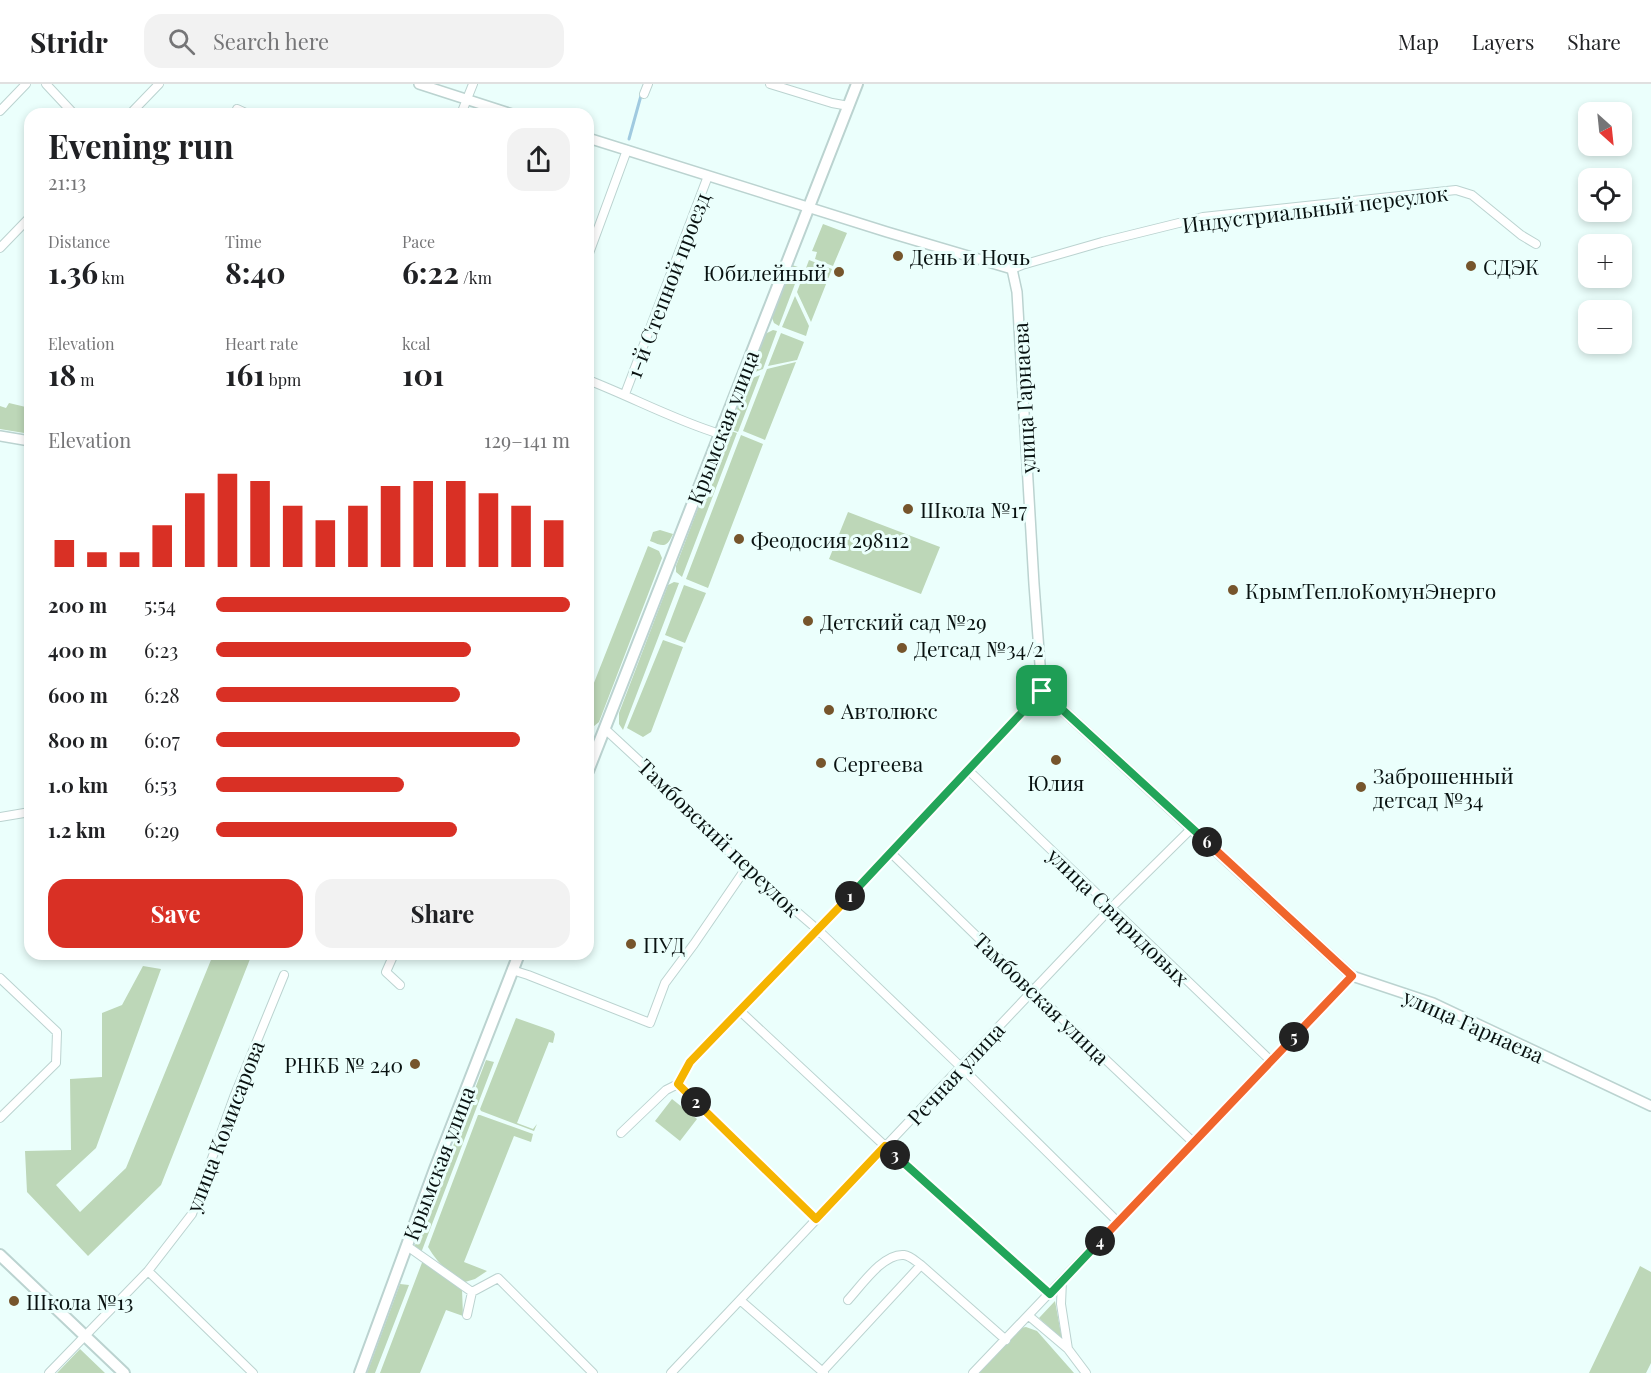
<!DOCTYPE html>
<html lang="en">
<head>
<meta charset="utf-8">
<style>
	body { margin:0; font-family:"Playfair Display",serif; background:#f2f2f2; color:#202124; height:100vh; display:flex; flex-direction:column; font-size:22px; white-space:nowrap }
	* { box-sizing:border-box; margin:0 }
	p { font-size:20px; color:#757577 }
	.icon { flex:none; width:33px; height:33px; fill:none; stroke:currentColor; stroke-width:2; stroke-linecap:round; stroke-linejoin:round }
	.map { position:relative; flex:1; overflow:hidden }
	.details { position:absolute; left:24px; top:24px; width:570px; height:852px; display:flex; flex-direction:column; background:#fff; border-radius:18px; box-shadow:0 3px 9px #0003 }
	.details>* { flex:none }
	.needle { width:39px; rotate:153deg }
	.tools { position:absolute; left:1578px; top:18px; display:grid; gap:12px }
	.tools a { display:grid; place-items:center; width:54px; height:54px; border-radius:12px; background:#fff; box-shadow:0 3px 9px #0003; font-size:30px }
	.pin { position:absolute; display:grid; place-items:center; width:51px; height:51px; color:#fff; margin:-26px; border-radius:12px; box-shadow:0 3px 9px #0006 }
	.km { position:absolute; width:30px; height:30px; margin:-15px; border-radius:50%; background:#222; color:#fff; font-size:16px; line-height:30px; text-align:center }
	.round { display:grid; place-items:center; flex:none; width:63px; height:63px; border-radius:18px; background:#f2f2f2 }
	.summary { display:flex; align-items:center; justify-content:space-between; height:102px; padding:0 24px }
	h1 { font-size:33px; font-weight:700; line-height:45px }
	.figures { display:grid; grid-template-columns:repeat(3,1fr); gap:9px; height:102px; padding:6px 24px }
	.figures div { display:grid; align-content:center }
	.figures b { font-size:30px; font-weight:700 }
	.figures small { font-size:16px; font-weight:400 }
	.figures p { font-size:16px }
	.chart { height:168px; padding:12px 24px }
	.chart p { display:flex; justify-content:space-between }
	.chart svg { width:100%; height:108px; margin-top:6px; stroke:#d93025; stroke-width:6 }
	.primary-button { display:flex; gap:12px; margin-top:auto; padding:12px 24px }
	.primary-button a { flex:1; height:69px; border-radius:18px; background:#d93025; color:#fff; font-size:24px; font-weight:700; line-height:69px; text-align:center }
	.primary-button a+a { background:#f2f2f2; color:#202124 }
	ul { padding:0 24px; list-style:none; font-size:20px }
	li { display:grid; grid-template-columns:96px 72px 1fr; align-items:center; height:45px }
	li i { height:15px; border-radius:8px; background:#d93025 }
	header { display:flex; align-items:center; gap:36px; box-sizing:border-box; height:84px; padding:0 30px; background:#fff; border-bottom:2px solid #e0e0e0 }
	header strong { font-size:28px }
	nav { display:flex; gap:33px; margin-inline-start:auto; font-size:21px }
	.search { width:420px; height:54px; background:#f2f2f2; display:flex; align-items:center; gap:15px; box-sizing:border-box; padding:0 21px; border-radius:18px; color:#757577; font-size:22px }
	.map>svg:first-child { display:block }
	.green { fill:#bdd7b8 }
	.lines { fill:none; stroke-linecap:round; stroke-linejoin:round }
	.stream { stroke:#a0cae0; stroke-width:3 }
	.minor-casing { stroke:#bbd3d0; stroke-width:10 }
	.tertiary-casing { stroke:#bbd3d0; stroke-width:12 }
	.secondary-casing { stroke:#bbd3d0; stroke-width:14 }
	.minor { stroke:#fff; stroke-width:8 }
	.tertiary { stroke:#fff; stroke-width:9 }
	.secondary { stroke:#fff; stroke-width:10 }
	.split-1-casing { stroke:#fff; stroke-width:12 }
	.split-2-casing { stroke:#fff; stroke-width:12 }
	.split-3-casing { stroke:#fff; stroke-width:12 }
	.split-4-casing { stroke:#fff; stroke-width:12 }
	.split-5-casing { stroke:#fff; stroke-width:12 }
	.split-6-casing { stroke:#fff; stroke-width:12 }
	.split-7-casing { stroke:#fff; stroke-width:12 }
	.split-1 { stroke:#22a559; stroke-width:8 }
	.split-2 { stroke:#f5b400; stroke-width:8 }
	.split-3 { stroke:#f5b400; stroke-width:8 }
	.split-4 { stroke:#22a559; stroke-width:8 }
	.split-5 { stroke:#f0652b; stroke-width:8 }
	.split-6 { stroke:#f0652b; stroke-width:8 }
	.split-7 { stroke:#22a559; stroke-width:8 }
	.poi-dot { fill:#76552c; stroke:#ebfffc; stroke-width:2 }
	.labels { text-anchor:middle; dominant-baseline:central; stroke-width:6; stroke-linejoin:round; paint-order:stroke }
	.street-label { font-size:21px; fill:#091211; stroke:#ebfffc }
	.poi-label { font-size:21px; fill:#091211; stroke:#ebfffc; text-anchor:start }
</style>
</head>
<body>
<header>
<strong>Stridr</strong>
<div class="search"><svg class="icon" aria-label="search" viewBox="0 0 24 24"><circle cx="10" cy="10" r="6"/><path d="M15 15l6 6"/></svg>Search here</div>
<nav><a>Map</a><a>Layers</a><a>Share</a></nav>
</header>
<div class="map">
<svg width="1651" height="1289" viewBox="0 0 1651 1289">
	<rect width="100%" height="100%" fill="#ebfffc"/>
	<!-- green -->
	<path class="green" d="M823,140L847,149L833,182L815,175L817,168L812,167Z
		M809,176L832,185L811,238L797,208Z
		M792,181L801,184L779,242L774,239L772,234Z
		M795,212L809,242L806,252L782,243Z
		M773,246L777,247L763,285L750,290L765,250Z
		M781,249L804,258L797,276L768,282Z
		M796,278L765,356L743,347L767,285Z
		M760,291L738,348L732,346L730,342L748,296Z
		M9,319L30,324V350L0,345V322L6,324Z
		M731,347L737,349L682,493L676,488V482L727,348Z
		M741,351L763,360L708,504L686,495Z
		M848,428L940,463L921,510L829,475Z
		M660,446L673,450C666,465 663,462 650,457L653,448Z
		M648,462L659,467L662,474L599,638L588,647V614Z
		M674,498L679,499L623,646L619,640V629L668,501Z
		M684,501L706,509L685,559L665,551Z
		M663,556L683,563L651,648L643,653L627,644Z
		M219,870H252L161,1101L88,1172L27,1108L25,1067L71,1066L70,995L102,993V929L122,921L143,882L161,885L96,1064L56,1101L80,1128L126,1084L213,871Z
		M516,934L553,947L555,950L553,959L549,958L517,1039L533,1045L537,1040L534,1047L481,1027L480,1025Z
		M486,976L494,978L421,1169L414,1164Z
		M672,1015L697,1035L680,1057L655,1037Z
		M478,1031H480L533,1050L531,1058L514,1052L464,1178L487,1187L475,1195L465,1198C449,1191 437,1178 428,1163Z
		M423,1176L462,1205L463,1232L446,1226L420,1289H380Z
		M1640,1182L1651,1188V1279L1646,1289H1589Z
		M400,1200L409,1201L375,1289H367Z
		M1055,1217L1062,1255L1039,1234Z
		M1026,1243L1037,1247L1074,1289H977L1020,1244Z
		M80,1265L105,1289H57Z"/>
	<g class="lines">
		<!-- stream -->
		<path class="stream" d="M629,55L642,8"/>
		<!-- minor casing -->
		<g class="minor-casing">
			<path id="minor" d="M46,0L74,30
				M770,0L832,19L849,22
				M644,10L648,0
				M237,25L248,30
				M0,27L26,0
				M130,30L159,0
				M461,30L473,0
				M0,164L30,133
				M588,172L627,66
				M1012,185L1022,181L1102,158L1203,133L1456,106L1472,111L1521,151L1536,160
				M588,296C632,313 674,336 720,350
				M625,310L708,92
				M605,645L646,683L677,718L746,784L818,846L961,983L1118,1138
				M968,686L1271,977
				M0,733L30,728
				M891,769L1033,907L1194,1059
				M394,870L386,888L400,901
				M512,886L528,891L650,939L665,899L694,860L746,784
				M0,894L57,948L56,979L0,1034
				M740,927L885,1062L1050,1210
				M678,1000L816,1135
				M621,1049L666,1006L678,1000L690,978L818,846L1042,607
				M407,1162L472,1208
				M148,1187L253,1289
				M1062,1197L1061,1220L1068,1265L1086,1289
				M740,1216L824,1289
				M848,1216C861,1202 883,1169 904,1171C911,1172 915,1177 921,1181
				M467,1231L472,1208L498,1194L593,1289
				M1029,1232L1068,1265
				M822,1288L921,1181L1006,1256
				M49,1289L148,1187L192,1130L234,1013L284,891
				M671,1289L1111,824L1192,744
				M973,1289L1352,892"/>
		</g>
		<!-- tertiary casing -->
		<g class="tertiary-casing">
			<path id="tertiary" d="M419,0L512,30
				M588,54L887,148L1012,185L1017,208L1034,500L1042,607L1352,892L1433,919L1651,1022
				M0,352L30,357"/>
		</g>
		<!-- secondary casing -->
		<g class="secondary-casing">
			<path id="secondary" d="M588,687L857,0
				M0,1171L124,1289
				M360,1289L435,1085L519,870"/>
		</g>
		<!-- minor -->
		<use href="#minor" class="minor"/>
		<!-- tertiary -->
		<use href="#tertiary" class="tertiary"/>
		<!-- secondary -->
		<use href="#secondary" class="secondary"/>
	</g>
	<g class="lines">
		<!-- split-1 casing -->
		<g class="split-1-casing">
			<path id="split-1" d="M850,812L1042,607"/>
		</g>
		<!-- split-2 casing -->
		<g class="split-2-casing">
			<path id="split-2" d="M696,1018L678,1000L690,978L850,812"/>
		</g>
		<!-- split-3 casing -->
		<g class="split-3-casing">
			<path id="split-3" d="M696,1018L816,1135L885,1062L895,1071"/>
		</g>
		<!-- split-4 casing -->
		<g class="split-4-casing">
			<path id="split-4" d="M895,1071L1050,1210L1100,1157"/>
		</g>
		<!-- split-5 casing -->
		<g class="split-5-casing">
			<path id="split-5" d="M1100,1157L1294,953"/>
		</g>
		<!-- split-6 casing -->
		<g class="split-6-casing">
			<path id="split-6" d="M1207,758L1352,892L1294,953"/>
		</g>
		<!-- split-7 casing -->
		<g class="split-7-casing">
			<path id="split-7" d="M1042,607L1207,758"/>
		</g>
		<!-- split-1 -->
		<use href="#split-1" class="split-1"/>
		<!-- split-2 -->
		<use href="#split-2" class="split-2"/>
		<!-- split-3 -->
		<use href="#split-3" class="split-3"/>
		<!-- split-4 -->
		<use href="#split-4" class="split-4"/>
		<!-- split-5 -->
		<use href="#split-5" class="split-5"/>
		<!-- split-6 -->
		<use href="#split-6" class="split-6"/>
		<!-- split-7 -->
		<use href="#split-7" class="split-7"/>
	</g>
	<!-- markers -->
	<g class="poi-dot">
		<circle cx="898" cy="172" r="6"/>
		<circle cx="1471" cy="182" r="6"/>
		<circle cx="839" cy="188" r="6"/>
		<circle cx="908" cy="425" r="6"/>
		<circle cx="739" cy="455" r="6"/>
		<circle cx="1233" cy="506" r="6"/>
		<circle cx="808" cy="537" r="6"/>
		<circle cx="902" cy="564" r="6"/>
		<circle cx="829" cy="626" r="6"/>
		<circle cx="1056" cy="676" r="6"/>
		<circle cx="821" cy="679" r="6"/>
		<circle cx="1361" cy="703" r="6"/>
		<circle cx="631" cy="860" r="6"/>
		<circle cx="415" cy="980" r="6"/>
		<circle cx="14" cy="1217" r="6"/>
	</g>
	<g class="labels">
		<!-- street labels -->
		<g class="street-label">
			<text transform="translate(1315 124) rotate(-7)">Индустриальный переулок</text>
			<text transform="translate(667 201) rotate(-69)">1-й Степной проезд</text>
			<text transform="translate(1023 314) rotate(-93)">улица Гарнаева</text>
			<text transform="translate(722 343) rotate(-69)">Крымская улица</text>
			<text transform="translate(720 753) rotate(44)">Тамбовский переулок</text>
			<text transform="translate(1119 832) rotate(44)">улица Свиридовых</text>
			<text transform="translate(1042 914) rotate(44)">Тамбовская улица</text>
			<text transform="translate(1474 941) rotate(24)">улица Гарнаева</text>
			<text transform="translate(955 989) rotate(-47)">Речная улица</text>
			<text transform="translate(224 1042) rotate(-69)">улица Комисарова</text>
			<text transform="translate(438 1079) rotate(-69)">Крымская улица</text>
		</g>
		<!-- poi labels -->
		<g class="poi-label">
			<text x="910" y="172">День и Ночь</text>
			<text x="1483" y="182">СДЭК</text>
			<text x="827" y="188" text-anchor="end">Юбилейный</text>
			<text x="920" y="425">Школа №17</text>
			<text x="751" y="455">Феодосия 298112</text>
			<text x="1245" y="506">КрымТеплоКомунЭнерго</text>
			<text x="820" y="537">Детский сад №29</text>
			<text x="914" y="564">Детсад №34/2</text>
			<text x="841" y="626">Автолюкс</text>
			<text x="833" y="679">Сергеева</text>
			<text x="1373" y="691">Заброшенный<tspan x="1373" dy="24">детсад №34</tspan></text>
			<text x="1056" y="698" text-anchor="middle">Юлия</text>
			<text x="643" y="860">ПУД</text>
			<text x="403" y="980" text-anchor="end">РНКБ № 240</text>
			<text x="26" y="1217">Школа №13</text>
		</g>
	</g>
</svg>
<div class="tools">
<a><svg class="needle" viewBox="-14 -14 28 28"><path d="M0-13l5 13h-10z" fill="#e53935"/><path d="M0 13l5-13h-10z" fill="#757577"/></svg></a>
<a><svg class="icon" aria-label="locate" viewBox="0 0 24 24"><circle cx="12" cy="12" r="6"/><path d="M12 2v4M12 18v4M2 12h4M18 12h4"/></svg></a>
<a>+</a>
<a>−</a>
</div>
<div class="pin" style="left:1042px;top:607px;background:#1e9e55"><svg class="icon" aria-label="arrive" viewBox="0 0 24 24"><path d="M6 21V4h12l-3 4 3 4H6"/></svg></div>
<b class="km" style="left:850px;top:812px">1</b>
<b class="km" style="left:696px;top:1018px">2</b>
<b class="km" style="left:895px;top:1071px">3</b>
<b class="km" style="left:1100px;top:1157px">4</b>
<b class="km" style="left:1294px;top:953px">5</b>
<b class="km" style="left:1207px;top:758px">6</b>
<section class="details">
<div class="summary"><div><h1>Evening run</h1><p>21:13</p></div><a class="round"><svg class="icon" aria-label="share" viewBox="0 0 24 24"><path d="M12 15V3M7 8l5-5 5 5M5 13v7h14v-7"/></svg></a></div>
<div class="figures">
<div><p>Distance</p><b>1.36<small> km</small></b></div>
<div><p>Time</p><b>8:40</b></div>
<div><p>Pace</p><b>6:22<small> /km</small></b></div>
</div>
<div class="figures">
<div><p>Elevation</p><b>18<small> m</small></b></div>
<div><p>Heart rate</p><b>161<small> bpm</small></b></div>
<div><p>kcal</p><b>101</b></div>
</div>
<div class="chart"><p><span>Elevation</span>129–141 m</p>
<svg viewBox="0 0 160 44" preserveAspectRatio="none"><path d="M5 44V33M15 44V38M25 44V38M35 44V27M45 44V14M55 44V6M65 44V9M75 44V19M85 44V25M95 44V19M105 44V11M115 44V9M125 44V9M135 44V14M145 44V19M155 44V25"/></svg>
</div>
<ul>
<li><b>200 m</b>5:54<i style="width:100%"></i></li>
<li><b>400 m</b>6:23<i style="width:72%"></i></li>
<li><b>600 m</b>6:28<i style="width:69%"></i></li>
<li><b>800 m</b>6:07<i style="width:86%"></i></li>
<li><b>1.0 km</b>6:53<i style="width:53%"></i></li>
<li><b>1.2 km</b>6:29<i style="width:68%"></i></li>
</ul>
<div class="primary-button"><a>Save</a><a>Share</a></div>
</section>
</div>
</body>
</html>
